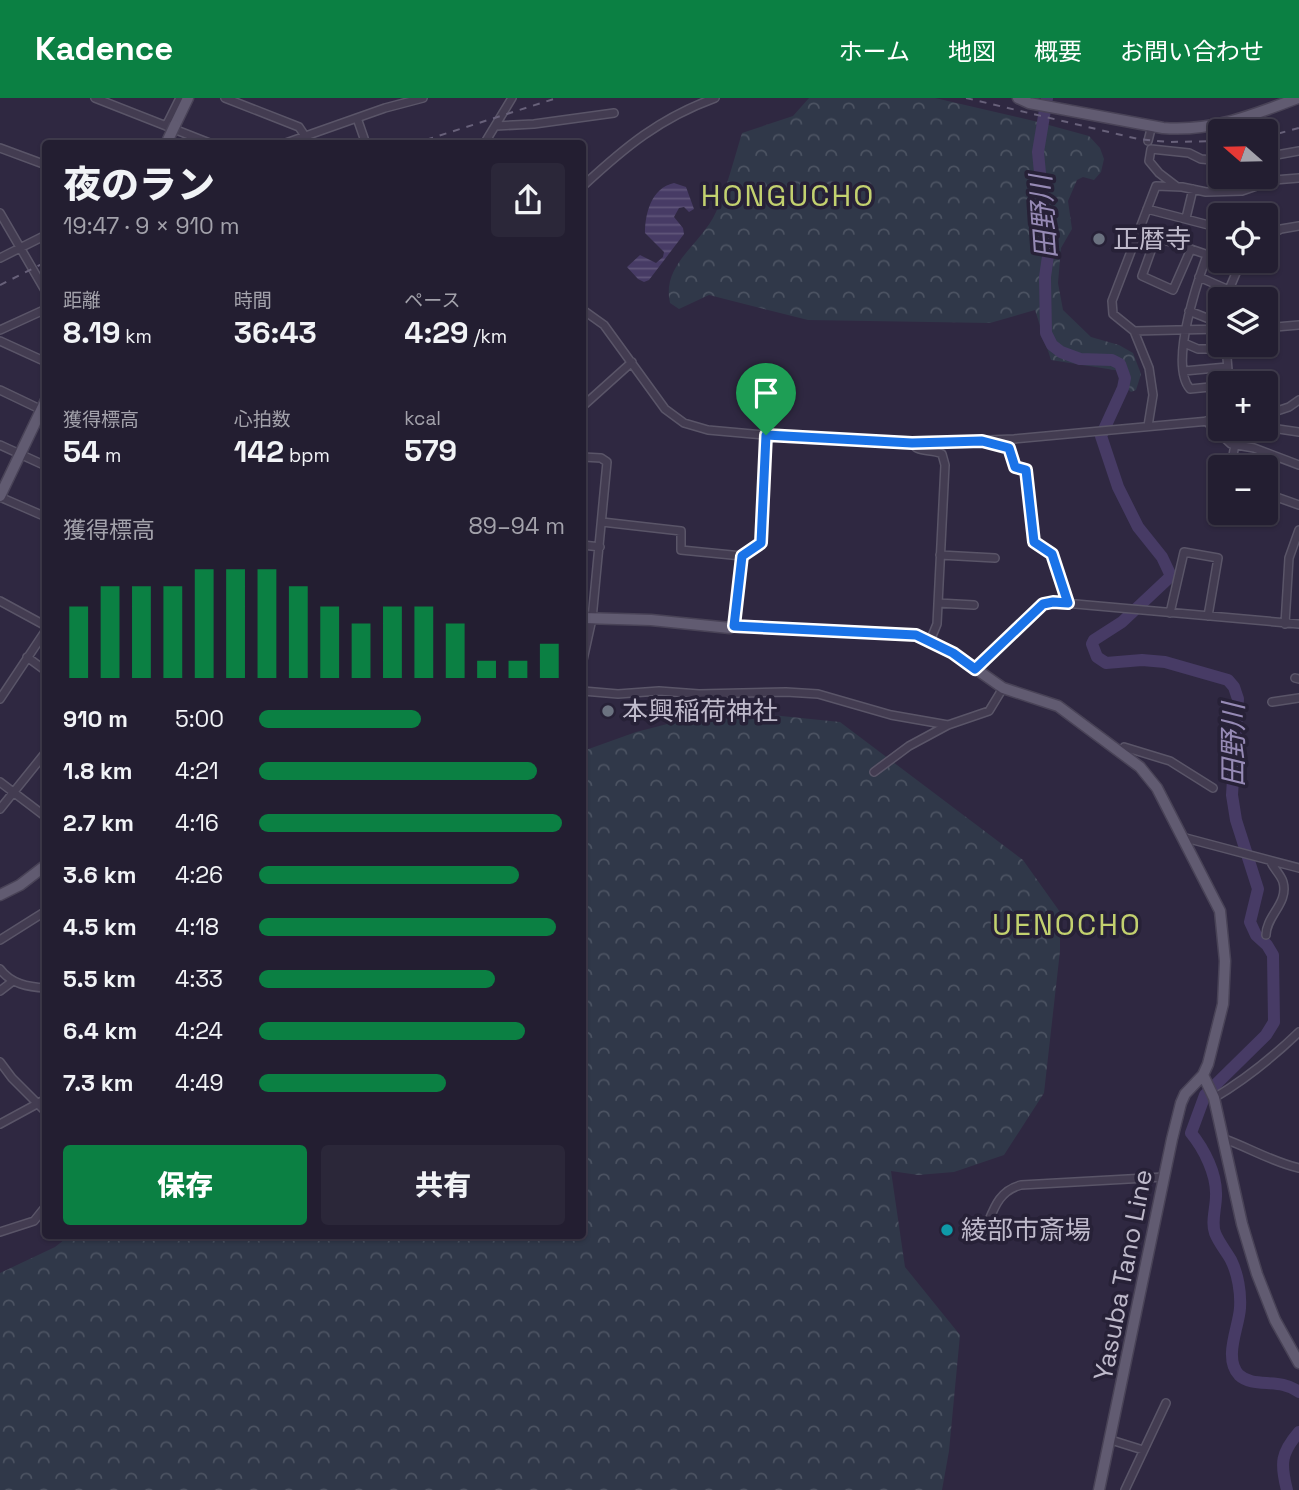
<!DOCTYPE html>
<html lang="ja">
<head>
<meta charset="utf-8">
<style>
	body { margin:0; font-family:"Space Grotesk","Noto Sans JP",sans-serif; background:#2b2739; color:#f1f3f6; height:100vh; display:flex; flex-direction:column; font-size:26px; white-space:nowrap }
	* { box-sizing:border-box; margin:0 }
	p { font-size:23px; color:#a3a2ab }
	.icon { flex:none; width:38px; height:38px; fill:none; stroke:currentColor; stroke-width:2; stroke-linecap:round; stroke-linejoin:round }
	.map { position:relative; flex:1; overflow:hidden }
	.drawer { position:absolute; left:42px; top:42px; width:544px; height:1099px; display:flex; flex-direction:column; background:#231e31; border-radius:7px; box-shadow:0 2px 5px #0004,0 0 0 2px #403c4d }
	.drawer>* { flex:none }
	.needle { width:46px; rotate:290deg }
	.tools { position:absolute; left:1208px; top:21px; display:grid; gap:14px }
	.tools a { display:grid; place-items:center; width:70px; height:70px; border-radius:7px; background:#231e31; box-shadow:0 2px 5px #0004,0 0 0 2px #403c4d; font-size:35px }
	.pin { position:absolute; display:grid; place-items:center; width:60px; height:60px; color:#fff; margin:-72px -30px; border-radius:50% 50% 50% 0; rotate:-45deg; box-shadow:0 0 7px #0007 }
	.pin .icon { rotate:45deg }
	.round { display:grid; place-items:center; flex:none; width:74px; height:74px; border-radius:7px; background:#2b2739 }
	.summary { display:flex; align-items:center; justify-content:space-between; height:119px; padding:0 21px }
	h1 { font-size:38px; font-weight:800; line-height:52px }
	.stats { display:grid; grid-template-columns:repeat(3,1fr); gap:10px; height:119px; padding:7px 21px }
	.stats div { display:grid; align-content:center }
	.stats b { font-size:30px; font-weight:800 }
	.stats small { font-size:19px; font-weight:400 }
	.stats p { font-size:19px }
	.chart { height:196px; padding:14px 21px }
	.chart p { display:flex; justify-content:space-between }
	.chart svg { width:100%; height:126px; margin-top:7px; stroke:#0b8043; stroke-width:6 }
	.primary-button { display:flex; gap:14px; margin-top:auto; padding:14px 21px }
	.primary-button a { flex:1; height:80px; border-radius:7px; background:#0b8043; color:#fff; font-size:28px; font-weight:800; line-height:80px; text-align:center }
	.primary-button a+a { background:#2b2739; color:#f1f3f6 }
	ul { padding:0 21px; list-style:none; font-size:23px }
	li { display:grid; grid-template-columns:112px 84px 1fr; align-items:center; height:52px }
	li i { height:18px; border-radius:9px; background:#0b8043 }
	header { display:flex; align-items:center; gap:42px; box-sizing:border-box; height:98px; padding:0 35px; background:#0b8043; color:#fff }
	header strong { font-size:33px }
	nav { display:flex; gap:38px; margin-inline-start:auto; font-size:24px }
	.map>svg:first-child { display:block }
	.forest { fill:url(#forest-crowns) }
	.water { fill:url(#water-rules) }
	.lines { fill:none; stroke-linecap:round; stroke-linejoin:round }
	.river { stroke:#473b65; stroke-width:12 }
	.minor-casing { stroke:#5a5568; stroke-width:10 }
	.major-casing { stroke:#494357; stroke-width:13 }
	.minor { stroke:#433c51; stroke-width:7 }
	.major { stroke:#615b71; stroke-width:10 }
	.rail { stroke:#68617a; stroke-width:2; stroke-dasharray:7 7; stroke-linecap:butt }
	.major-bridge-casing { stroke:#494357; stroke-width:13; stroke-linecap:butt }
	.major-bridge { stroke:#615b71; stroke-width:10 }
	.route-casing { stroke:#fff; stroke-width:14 }
	.route { stroke:#1a73e8; stroke-width:9 }
	.worship-dot { fill:#6b7280; stroke:#272137; stroke-width:2.5 }
	.culture-dot { fill:#0f9aa8; stroke:#272137; stroke-width:2.5 }
	.labels { text-anchor:middle; dominant-baseline:central; stroke-width:7; stroke-linejoin:round; paint-order:stroke }
	.poi-label { font-size:26px; fill:#bfbacb; stroke:#272137; text-anchor:start }
	.street-label { font-size:26px; fill:#bfbacb; stroke:#272137 }
	.water-label { font-size:28px; font-style:italic; fill:#968ab5; stroke:#272137 }
	.quarter-label { font-size:30px; letter-spacing:2px; fill:#c3d16f; stroke:#272137 }
</style>
</head>
<body>
<header>
<strong>Kadence</strong>
<nav><a>ホーム</a><a>地図</a><a>概要</a><a>お問い合わせ</a></nav>
</header>
<div class="map">
<svg width="1299" height="1392" viewBox="0 0 1299 1392">
	<defs>
		<pattern id="forest-crowns" width="20" height="18" patternUnits="userSpaceOnUse" patternTransform="scale(1.75)"><rect width="20" height="18" fill="#303849"/><path d="M2 6a3 3 0 1 1 6 0M12 15a3 3 0 1 1 6 0" fill="none" stroke="#4c5362"/></pattern>
		<pattern id="water-rules" width="6" height="5" patternUnits="userSpaceOnUse" patternTransform="scale(1.75)"><rect width="6" height="5" fill="#473b65"/><path d="M0 2.5h6" fill="none" stroke="#60557a"/></pattern>
	</defs>
	<rect width="100%" height="100%" fill="#2f2841"/>
	<!-- forest -->
	<path class="forest" d="M809,0H935L1034,23L1089,38L1100,50L1104,61L1101,74L1094,82L1083,79L1077,82L1068,103L1072,131L1061,150L1058,185L1063,212L1091,239L1119,247L1133,255L1141,276L1136,292L1131,294L1127,290V274L1051,262L1035,212L990,225L808,222L709,197L679,211L670,205C661,166 702,146 716,114C727,90 734,61 742,35L793,18Z
		M722,612L840,624L1023,762L1060,814V853L1044,995L1004,1057L954,1074L918,1077L891,1073L905,1169L960,1237L949,1353L942,1392H0V1175L55,1149L69,1138H583V653L636,634Z"/>
	<!-- water -->
	<path class="water" d="M674,85L686,89L694,111L689,114L684,109L679,110L674,119L683,130L684,136L649,182L644,184L638,181L627,169L640,157L656,165L663,159L664,154L645,135C645,116 651,90 674,85Z"/>
	<g class="lines">
		<!-- river -->
		<path class="river" d="M1047,0L1038,54L1048,158L1045,179L1046,235L1052,247L1061,254L1080,261L1112,262L1120,266L1125,280L1123,290L1101,338L1118,389L1138,429L1162,459L1171,478L1122,524L1094,542L1092,546L1097,559L1106,565L1142,562L1165,564L1228,582L1234,589L1238,601L1232,697L1236,722L1258,791L1250,824L1256,837L1267,847L1273,857L1274,924L1266,937L1205,997L1191,1035C1204,1051 1217,1076 1216,1098C1216,1110 1211,1124 1215,1135C1219,1145 1226,1153 1231,1162C1238,1176 1241,1195 1240,1210C1239,1229 1223,1260 1239,1277C1254,1291 1279,1279 1299,1294
			M1287,1392C1280,1365 1281,1355 1299,1334"/>
		<!-- minor casing -->
		<g class="minor-casing">
			<path id="minor" d="M95,0L212,46
				M225,0L299,29L305,38
				M357,20L366,46
				M166,28L180,0
				M496,28L534,26L614,15
				M1148,43L1152,27
				M283,46L385,10L423,0
				M484,46L512,0
				M0,50L46,67
				M1265,59L1299,53
				M583,88C625,49 660,20 715,0
				M1176,88L1159,75L1149,63L1151,51L1189,55L1201,61L1212,62L1220,69
				M1147,111L1220,130
				M0,115L46,194
				M1186,120L1193,91
				M1138,133L1220,161
				M1156,139L1142,178L1173,192L1191,151
				M1265,139L1281,131L1299,128
				M1207,157C1197,185 1169,267 1190,291L1220,288
				M0,160L46,137
				M1224,163L1257,171L1264,168V163
				M1199,179L1229,192
				M1225,201L1239,168
				M583,212L604,227L665,311L684,325L708,332L809,341L912,345L1014,341L1220,322
				M1189,213L1217,224
				M1265,230L1299,227
				M0,232L46,211
				M1134,233L1220,231
				M0,243L46,264
				M1184,245L1198,251H1268L1269,230
				M1226,247L1229,285
				M1184,273L1227,269
				M0,292L44,313
				M583,308L632,264
				M1265,317L1289,309L1299,302
				M1206,323L1231,346L1254,350L1299,367
				M1148,328L1153,297L1149,270L1134,233L1113,216L1112,203L1156,88L1182,89L1206,94L1242,93L1274,82L1299,80
				M1265,329L1299,334
				M986,344L1009,350L1015,369L1026,372L1034,444L1052,456L1067,505
				M912,345C919,356 931,350 942,356L945,367L937,526L930,543
				M0,347L46,368
				M583,359L601,360L607,364L592,521L583,562
				M1231,369L1235,346
				M1265,395L1299,407
				M0,399L46,419
				M602,424L681,433V452L742,458
				M583,447L600,449
				M940,457L995,460
				M0,503L46,528
				M938,505L974,507
				M1170,515L1184,454L1218,460L1208,518
				M1285,526L1289,460L1299,432
				M734,528L742,458L761,445L766,337
				M27,559L46,573
				M975,571L1043,506L1053,504L1299,526
				M1295,580L1299,581
				M583,593L618,596L659,593L699,596L786,594L818,596L891,617L948,627
				M0,601L46,532
				M1272,604L1299,600
				M1121,654L1124,649L1170,663L1213,690
				M874,674L909,648L948,627L989,613L1003,590
				M0,684L46,719
				M0,711L46,654
				M1182,739L1299,770
				M1266,837C1266,818 1289,805 1283,784C1281,777 1274,771 1271,764
				M0,842L46,813
				M0,871C11,886 28,889 46,890
				M0,893L13,883
				M0,964L12,980L46,1014
				M1214,1000C1246,981 1272,960 1299,934
				M0,1026L46,1001
				M1222,1040C1248,1049 1272,1064 1299,1070
				M46,1094V1097
				M0,1134L34,1123L46,1108
				M984,1134C993,1114 997,1093 1021,1087L1164,1079
				M1111,1342L1143,1352
				M1125,1392L1166,1305"/>
		</g>
		<!-- major casing -->
		<g class="major-casing">
			<path id="major" d="M1018,0L1029,5L1163,30C1212,34 1253,17 1298,0
				M175,27L188,0
				M0,398L46,302
				M583,520L651,522L730,530L734,528L916,537L953,555L1003,590L1058,608L1140,669L1157,690L1220,813L1225,863L1223,906L1208,966L1203,977L1185,996L1181,1005L1172,1041L1099,1392
				M0,797L20,787L46,767
				M1203,977L1214,1000L1242,1126L1257,1176L1275,1222L1299,1265"/>
		</g>
		<!-- minor -->
		<use href="#minor" class="minor"/>
		<!-- major -->
		<use href="#major" class="major"/>
		<!-- rail -->
		<path class="rail" d="M966,0L1138,41L1168,44L1220,43
			M1265,39L1299,30
			M413,46L557,0
			M0,187L46,164"/>
		<!-- major-bridge casing -->
		<g class="major-bridge-casing">
			<path id="major-bridge" d="M166,46L175,27"/>
		</g>
		<!-- major-bridge -->
		<use href="#major-bridge" class="major-bridge"/>
	</g>
	<g class="lines">
		<!-- route casing -->
		<g class="route-casing">
			<path id="route" d="M766,337L912,345L982,343L1009,350L1015,369L1026,372L1034,444L1052,456L1068,505L1053,504L1043,506L975,571L953,555L916,537L734,528L742,458L761,445Z"/>
		</g>
		<!-- route -->
		<use href="#route" class="route"/>
	</g>
	<!-- markers -->
	<g class="worship-dot">
		<circle cx="1099" cy="141" r="7"/>
		<circle cx="608" cy="613" r="7"/>
	</g>
	<circle class="culture-dot" cx="947" cy="1132" r="7"/>
	<g class="labels">
		<!-- poi labels -->
		<g class="poi-label">
			<text x="1113" y="141">正暦寺</text>
			<text x="622" y="613">本興稲荷神社</text>
			<text x="961" y="1132">綾部市斎場</text>
		</g>
		<!-- street labels -->
		<g class="street-label">
			<text transform="translate(1123 1177) rotate(-79)">Yasuba Tano Line</text>
		</g>
		<!-- water labels -->
		<g class="water-label">
			<text transform="translate(1043 119) rotate(-94)">田野川</text>
			<text transform="translate(1233 647) rotate(-90)">田野川</text>
		</g>
		<!-- quarter labels -->
		<g class="quarter-label">
			<text x="788" y="97">HONGUCHO</text>
			<text x="1067" y="826">UENOCHO</text>
		</g>
	</g>
</svg>
<div class="tools">
<a><svg class="needle" viewBox="-14 -14 28 28"><path d="M0-13l5 13h-10z" fill="#e53935"/><path d="M0 13l5-13h-10z" fill="#a3a2ab"/></svg></a>
<a><svg class="icon" aria-label="locate" viewBox="0 0 24 24"><circle cx="12" cy="12" r="6"/><path d="M12 2v4M12 18v4M2 12h4M18 12h4"/></svg></a>
<a><svg class="icon" aria-label="layers" viewBox="0 0 24 24"><path d="M12 4l9 5-9 5-9-5zM3 14l9 5 9-5"/></svg></a>
<a>+</a>
<a>−</a>
</div>
<div class="pin" style="left:766px;top:337px;background:#1e9e55"><svg class="icon" aria-label="arrive" viewBox="0 0 24 24"><path d="M6 21V4h12l-3 4 3 4H6"/></svg></div>
<section class="drawer">
<div class="summary"><div><h1>夜のラン</h1><p>19:47 · 9 × 910 m</p></div><a class="round"><svg class="icon" aria-label="share" viewBox="0 0 24 24"><path d="M12 15V3M7 8l5-5 5 5M5 13v7h14v-7"/></svg></a></div>
<div class="stats">
<div><p>距離</p><b>8.19<small> km</small></b></div>
<div><p>時間</p><b>36:43</b></div>
<div><p>ペース</p><b>4:29<small> /km</small></b></div>
</div>
<div class="stats">
<div><p>獲得標高</p><b>54<small> m</small></b></div>
<div><p>心拍数</p><b>142<small> bpm</small></b></div>
<div><p>kcal</p><b>579</b></div>
</div>
<div class="chart"><p><span>獲得標高</span>89–94 m</p>
<svg viewBox="0 0 160 44" preserveAspectRatio="none"><path d="M5 44V19M15 44V12M25 44V12M35 44V12M45 44V6M55 44V6M65 44V6M75 44V12M85 44V19M95 44V25M105 44V19M115 44V19M125 44V25M135 44V38M145 44V38M155 44V32"/></svg>
</div>
<ul>
<li><b>910 m</b>5:00<i style="width:53%"></i></li>
<li><b>1.8 km</b>4:21<i style="width:91%"></i></li>
<li><b>2.7 km</b>4:16<i style="width:99%"></i></li>
<li><b>3.6 km</b>4:26<i style="width:85%"></i></li>
<li><b>4.5 km</b>4:18<i style="width:97%"></i></li>
<li><b>5.5 km</b>4:33<i style="width:77%"></i></li>
<li><b>6.4 km</b>4:24<i style="width:87%"></i></li>
<li><b>7.3 km</b>4:49<i style="width:61%"></i></li>
</ul>
<div class="primary-button"><a>保存</a><a>共有</a></div>
</section>
</div>
</body>
</html>
